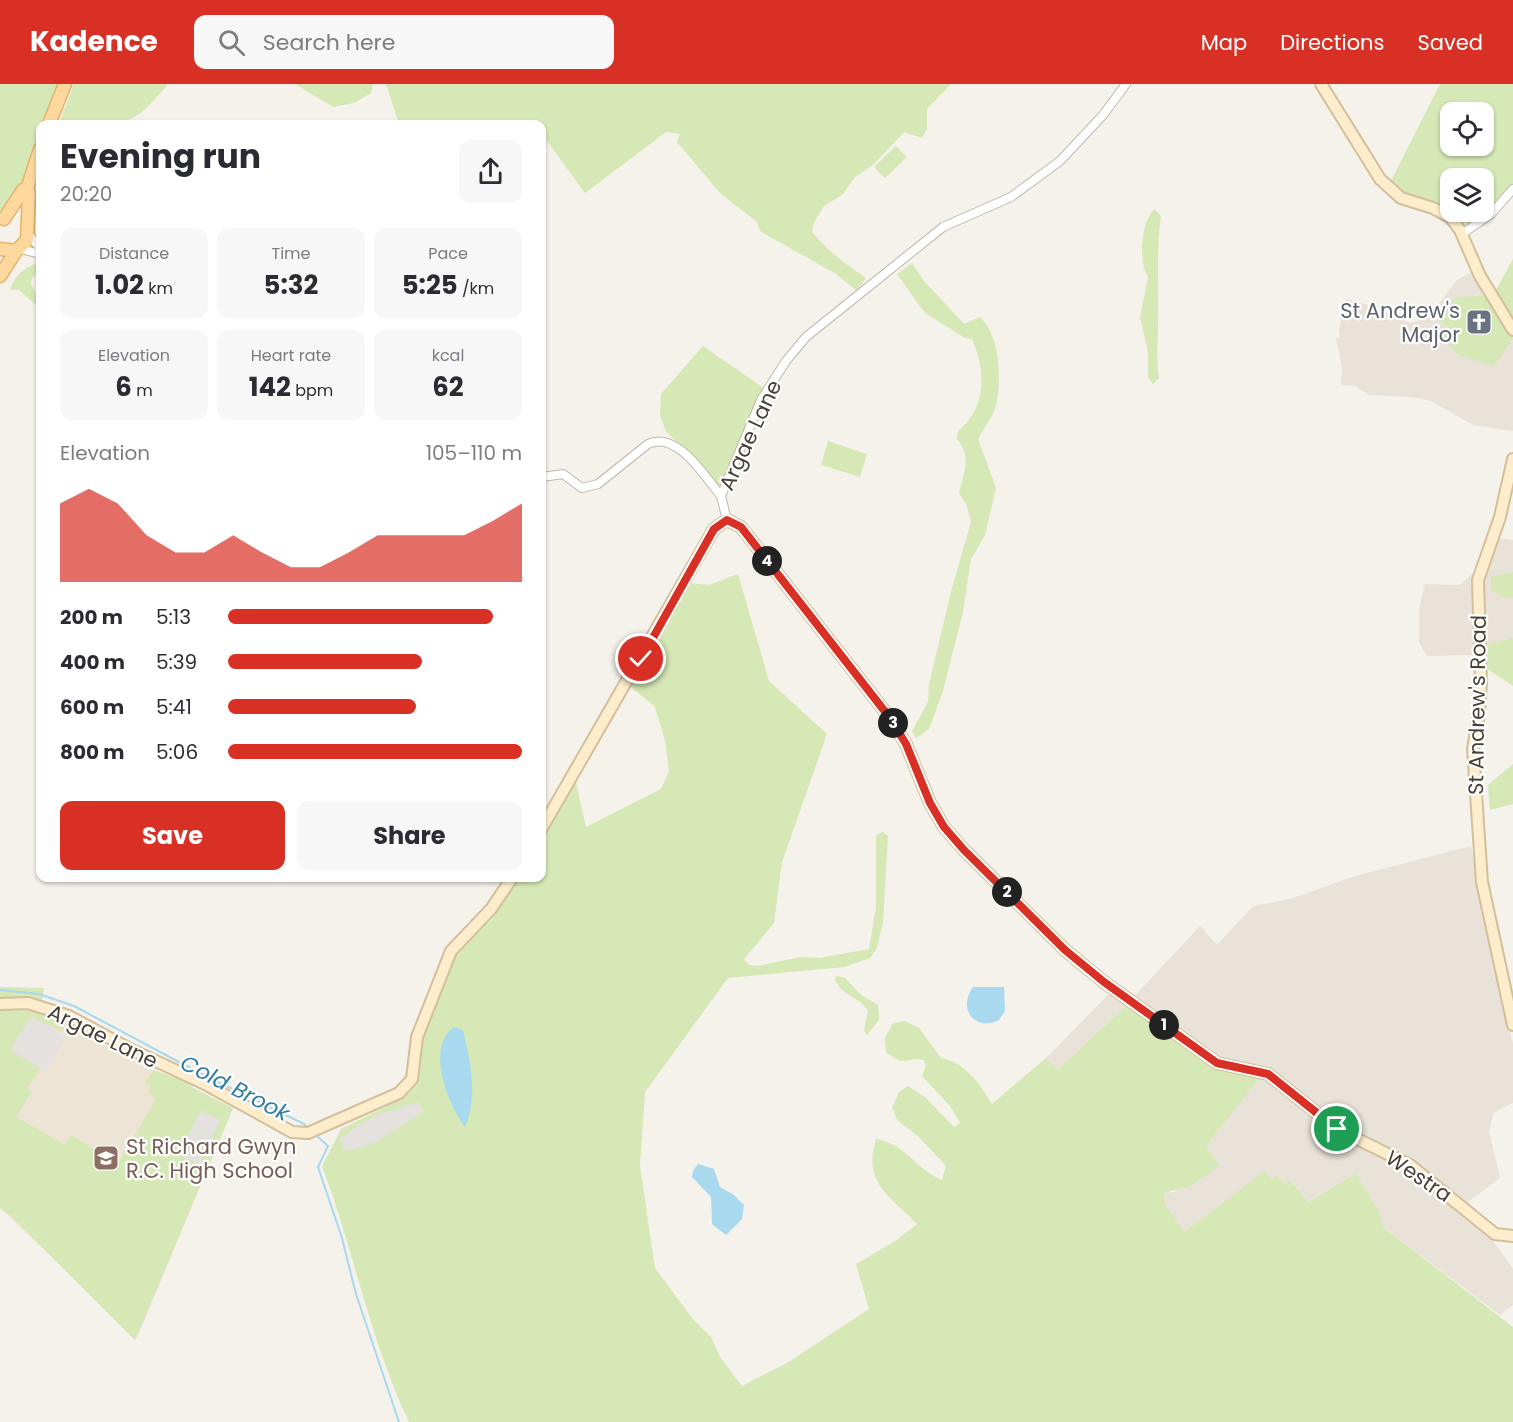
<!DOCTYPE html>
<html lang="en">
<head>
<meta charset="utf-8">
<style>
	body { margin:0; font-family:Poppins,sans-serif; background:#f7f7f7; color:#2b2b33; height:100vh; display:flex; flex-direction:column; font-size:22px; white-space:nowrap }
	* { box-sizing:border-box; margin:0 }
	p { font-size:20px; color:#7c7c81 }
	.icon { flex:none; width:33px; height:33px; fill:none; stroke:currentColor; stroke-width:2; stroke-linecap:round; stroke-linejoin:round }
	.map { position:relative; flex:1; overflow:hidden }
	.side { position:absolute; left:36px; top:36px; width:510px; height:762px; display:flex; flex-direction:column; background:#fff; border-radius:12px; box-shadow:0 2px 4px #0004 }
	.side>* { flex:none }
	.tools { position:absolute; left:1440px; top:18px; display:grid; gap:12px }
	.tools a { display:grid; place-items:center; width:54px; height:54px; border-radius:12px; background:#fff; box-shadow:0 2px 4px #0004; font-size:30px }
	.pin { position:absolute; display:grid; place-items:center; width:51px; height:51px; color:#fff; margin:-26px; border:3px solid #fff; border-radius:50%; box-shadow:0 2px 6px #0007 }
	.km { position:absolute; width:30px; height:30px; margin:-15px; border-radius:50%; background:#222; color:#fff; font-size:16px; line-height:30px; text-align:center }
	.round { display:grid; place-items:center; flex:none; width:63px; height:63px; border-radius:12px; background:#f7f7f7 }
	.headline { display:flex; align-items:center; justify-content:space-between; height:102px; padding:0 24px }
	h1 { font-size:33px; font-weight:700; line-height:45px }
	.stats { display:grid; grid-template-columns:repeat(3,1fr); gap:9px; height:102px; padding:6px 24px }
	.stats div { display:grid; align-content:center; border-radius:12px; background:#f7f7f7; text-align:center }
	.stats b { font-size:26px; font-weight:700 }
	.stats small { font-size:16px; font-weight:400 }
	.stats p { font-size:16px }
	.chart { height:168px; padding:12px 24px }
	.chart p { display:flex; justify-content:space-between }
	.chart svg { width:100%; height:108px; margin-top:6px; fill:#d93025; opacity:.7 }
	.cta { display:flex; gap:12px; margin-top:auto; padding:12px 24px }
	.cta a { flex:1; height:69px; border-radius:12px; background:#d93025; color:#fff; font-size:24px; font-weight:700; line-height:69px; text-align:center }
	.cta a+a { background:#f7f7f7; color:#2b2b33 }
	ul { padding:0 24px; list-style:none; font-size:20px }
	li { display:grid; grid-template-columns:96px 72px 1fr; align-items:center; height:45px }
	li i { height:15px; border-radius:8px; background:#d93025 }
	header { display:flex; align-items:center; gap:36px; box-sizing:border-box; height:84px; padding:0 30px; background:#d93025; color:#fff }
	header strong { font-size:28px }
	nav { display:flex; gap:33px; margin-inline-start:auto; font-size:21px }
	.search { width:420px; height:54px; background:#f7f7f7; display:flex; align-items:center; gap:15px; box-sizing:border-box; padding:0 21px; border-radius:12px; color:#7c7c81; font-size:22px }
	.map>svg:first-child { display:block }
	.residential { fill:#e9e2d9 }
	.education { fill:#ede4d5 }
	.green { fill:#d5e8b5; fill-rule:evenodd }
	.parking { fill:#e4e1df }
	.water { fill:#a9d9ef }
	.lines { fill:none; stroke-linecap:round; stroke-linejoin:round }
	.stream { stroke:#a9d9ef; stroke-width:2 }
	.street-casing { stroke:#c0b8ad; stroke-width:10 }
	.secondary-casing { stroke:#d3c09b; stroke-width:14 }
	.primary-casing { stroke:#e2b46c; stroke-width:15 }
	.street { stroke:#fff; stroke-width:8 }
	.secondary { stroke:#fdedcc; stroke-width:10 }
	.primary { stroke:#fcd89d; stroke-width:12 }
	.route-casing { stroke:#fff; stroke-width:12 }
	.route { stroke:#d93025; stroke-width:8 }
	.labels { text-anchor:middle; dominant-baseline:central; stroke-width:4.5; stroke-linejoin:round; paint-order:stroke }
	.worship-label { font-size:21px; fill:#5b616d; stroke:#fff; text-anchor:end }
	.street-label { font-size:21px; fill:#494138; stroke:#fff }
	.education-label { font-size:21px; fill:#785e54; stroke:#fff; text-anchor:start }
	.water-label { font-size:22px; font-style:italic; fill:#307da4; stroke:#fff }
</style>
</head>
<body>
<header>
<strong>Kadence</strong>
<div class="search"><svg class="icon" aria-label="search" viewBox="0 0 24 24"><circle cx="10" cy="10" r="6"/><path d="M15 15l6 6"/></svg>Search here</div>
<nav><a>Map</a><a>Directions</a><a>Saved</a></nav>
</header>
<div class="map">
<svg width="1513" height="1338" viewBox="0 0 1513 1338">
	<rect width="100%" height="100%" fill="#f5f1eb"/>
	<!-- residential -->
	<path class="residential" d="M1486,186L1495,208L1513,236V347L1473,341L1431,317L1413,313L1369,311L1355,302L1341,301L1342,284L1336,254H1340L1339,245L1346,215L1374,223L1410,239L1428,234L1457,196L1468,190Z
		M1488,453L1513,456V564L1472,571L1427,572L1419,558V525L1425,500L1459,501L1473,489Z
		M1471,762L1503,923L1513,959V1019L1494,1028L1489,1047L1500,1094L1457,1126L1484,1144L1513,1185V1221L1500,1231L1383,1143L1379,1128L1356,1089L1307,1118L1291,1096L1284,1100L1271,1096L1265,1088L1184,1148L1165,1120L1164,1109L1174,1108L1220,1082L1206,1062L1259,993L1216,985L1127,921L1058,987L1046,974L1112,907L1129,918L1200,842L1217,861L1253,822L1290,815L1355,792Z"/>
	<!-- education -->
	<path class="education" d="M0,927L55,935L196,1009L201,1008L233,1024L137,1254L0,1124Z"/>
	<!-- green -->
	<path class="green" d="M0,0H61L44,40H40V48C31,73 23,114 0,128Z
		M74,0H168C146,25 137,40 101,40C92,40 86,41 77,37V40H59Z
		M295,0H373L371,9L354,19L333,23Z
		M386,0H951L927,25V45L922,54L904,48L874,80L854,94L843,110L824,122L814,138L812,148C828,167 845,180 866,194L857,207L836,190L760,147L757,138L720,109L677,58L680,50L666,48L585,109L542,50V40H399Z
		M1440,0H1513V101L1500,118L1469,141L1448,127L1400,106L1391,97ZM1450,28H1484V62H1450ZM1450,94H1484V128H1450Z
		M896,62L907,73L885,94L874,83Z
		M1154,125L1161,132C1156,167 1159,202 1158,239C1158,258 1156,275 1159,294L1153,300L1148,293V269L1140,233L1148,193C1138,177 1141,139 1154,125Z
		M1513,175V236L1495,208Z
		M40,178V188L32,194L31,200L40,217V225L19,206H10C14,191 25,183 40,178Z
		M912,179L924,197L964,240L980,233C1000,253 1001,290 997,317C995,330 984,344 978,355L996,404L985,451L971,475L963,528L943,607L929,645L916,654L912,647L928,618L929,600L952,504L971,438L966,420L959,409C964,389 972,372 957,355L958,347C987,324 986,286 972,255L965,254L925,229L897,190Z
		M1473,212H1485L1513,255L1494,282L1457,270L1443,253L1448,244L1438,235L1456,214Z
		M703,262L765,305L724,401L720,403L666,347L660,332L661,310Z
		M828,357L867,370L860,393L821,381Z
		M1513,488V514H1505L1491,506V492Z
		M738,490L769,597L827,650L782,778L774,839L744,875L749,881L759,882L800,873L820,874L869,865L876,823V751L883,748L888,752L883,838L877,864L870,874L844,883L728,894L645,1008L640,1082L655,1184L692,1234L711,1253L720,1273L742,1302L787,1279L869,1225L856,1180L897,1156L917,1140C889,1111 863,1100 876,1055C906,1060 915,1085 942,1096L946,1082L918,1052L897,1036L892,1023L899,1008L908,1002L925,1013L954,1043L960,1039L950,1022L922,992L926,982L924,976C905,972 907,985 886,968L885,954L893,939L905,937L919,944L941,974C966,979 979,999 992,1020L1046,974L1058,986L1127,921L1216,985L1260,993L1206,1062L1220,1082L1190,1102L1164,1109L1165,1120L1184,1148L1265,1087L1271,1096L1277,1091L1284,1100L1290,1096L1308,1118L1356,1089L1379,1128L1383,1143L1513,1243V1338H409C370,1256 354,1167 322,1082L341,1045L403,1014L417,1001L422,954L453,867L492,835L519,794H542V754L575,694L586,743L661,705L669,688L665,656L655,623L631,603L686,499L709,501Z
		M1513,554V602L1486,584L1488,560Z
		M1513,680V720L1490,726L1488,701Z
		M836,892L845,894L861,911L878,921L879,936L867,951L864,946L868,926C857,911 844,914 835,896Z
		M0,903L44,904L42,916L0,915Z
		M27,923L69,937L61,947L45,939L23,973L41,984L27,1004L32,1008L16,1033L65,1061L71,1051L118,1079L156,1015L148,1009L151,1001L145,998L154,986L184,997L195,1005L233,1024L135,1256L10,1131L0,1124V926Z"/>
	<!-- parking -->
	<path class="parking" d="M31,932L66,953L46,988L10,966Z
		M419,1018L423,1028L375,1059L352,1066L343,1065V1060L339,1056L357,1042L376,1031Z
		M200,1026L220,1036L200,1080L179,1071Z"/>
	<!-- water -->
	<path class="water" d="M973,903H1004L1005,927L999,936C975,948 957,925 973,903Z
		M454,943L463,946C471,980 478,1011 465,1043C448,1021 425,963 454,943Z
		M698,1080L714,1085L720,1103L734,1111L744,1121L742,1135L726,1151L712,1140L711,1113L692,1093L693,1087Z"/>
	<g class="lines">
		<!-- stream -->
		<path class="stream" d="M0,906L39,910L74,922L194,986L304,1040L309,1045
			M316,1051L328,1062L318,1083L342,1154L356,1210L399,1338"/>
		<!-- street casing -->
		<g class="street-casing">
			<path id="street" d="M28,150L40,164
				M1462,150L1491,130L1513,105
				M21,165L40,170
				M542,393L563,390L582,404L598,400L648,360C677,346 705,393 721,412
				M727,436L721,412L761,316L786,277L806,253L943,143L1011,113L1060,77L1103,31L1126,0"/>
		</g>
		<!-- secondary casing -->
		<g class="secondary-casing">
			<path id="secondary" d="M1321,0L1380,95L1401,114L1433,124L1450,133L1460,146L1480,192L1513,246
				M1513,375L1500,433L1478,496L1481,599L1479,629L1473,665L1482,798L1513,941
				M542,744L714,445L727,436L741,443L890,634L906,660L930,719L944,743L964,766L1065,866L1104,898L1217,979L1268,990L1337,1045L1410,1081L1495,1150L1513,1152
				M0,920L28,919L69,932L128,964L207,1001L292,1048L308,1049L399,1009L412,995L417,953L451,867L491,825L512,794"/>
		</g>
		<!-- primary casing -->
		<g class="primary-casing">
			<path id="primary" d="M49,40L65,0
				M4,135L23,106L27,105L40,65
				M0,165L16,167L27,156L29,109L27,105
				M0,192L16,167"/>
		</g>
		<!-- street -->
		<use href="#street" class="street"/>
		<!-- secondary -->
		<use href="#secondary" class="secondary"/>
		<!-- primary -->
		<use href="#primary" class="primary"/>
	</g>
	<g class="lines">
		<!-- route casing -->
		<g class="route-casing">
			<path id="route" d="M641,575L714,445L727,436L741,443L890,634L906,660L930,719L944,743L964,766L1065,866L1104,898L1217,979L1268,990L1337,1045"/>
		</g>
		<!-- route -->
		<use href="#route" class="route"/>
	</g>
	<!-- icons -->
	<defs>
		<g id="church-square" transform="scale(1.35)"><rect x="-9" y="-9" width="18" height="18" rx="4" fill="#6b7280" stroke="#fff"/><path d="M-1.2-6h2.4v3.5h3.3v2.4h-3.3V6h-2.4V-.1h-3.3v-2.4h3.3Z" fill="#fff"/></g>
		<g id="school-square" transform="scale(1.35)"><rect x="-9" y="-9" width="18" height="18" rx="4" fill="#8d6e63" stroke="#fff"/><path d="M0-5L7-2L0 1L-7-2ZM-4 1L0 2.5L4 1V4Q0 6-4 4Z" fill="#fff"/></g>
	</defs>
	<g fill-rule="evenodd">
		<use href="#church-square" x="1479" y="238"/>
		<use href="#school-square" x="106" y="1074"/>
	</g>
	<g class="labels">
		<!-- worship labels -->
		<g class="worship-label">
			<text x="1460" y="226">St Andrew's<tspan x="1460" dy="24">Major</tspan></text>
		</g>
		<!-- street labels -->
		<g class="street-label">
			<text transform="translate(750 351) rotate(-65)">Argae Lane</text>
			<text transform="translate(1477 621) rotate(-89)">St Andrew's Road</text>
			<text transform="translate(103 952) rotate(26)">Argae Lane</text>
			<text transform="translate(1419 1092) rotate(34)">Westra</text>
		</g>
		<!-- education labels -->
		<g class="education-label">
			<text x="126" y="1062">St Richard Gwyn<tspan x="126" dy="24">R.C. High School</tspan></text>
		</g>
		<!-- water labels -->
		<g class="water-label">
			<text transform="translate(235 1004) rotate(27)">Cold Brook</text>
		</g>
	</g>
</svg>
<div class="tools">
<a><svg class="icon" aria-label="locate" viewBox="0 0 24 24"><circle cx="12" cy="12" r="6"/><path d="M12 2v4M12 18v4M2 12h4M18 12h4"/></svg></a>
<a><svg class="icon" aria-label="layers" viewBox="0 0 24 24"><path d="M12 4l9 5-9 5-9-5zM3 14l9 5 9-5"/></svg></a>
</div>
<div class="pin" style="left:1337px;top:1045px;background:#1e9e55"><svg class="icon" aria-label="arrive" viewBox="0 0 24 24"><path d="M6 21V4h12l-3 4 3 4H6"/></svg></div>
<div class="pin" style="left:641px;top:575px;background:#d93025"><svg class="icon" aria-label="check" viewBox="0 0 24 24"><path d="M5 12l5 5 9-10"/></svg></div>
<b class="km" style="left:1164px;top:941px">1</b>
<b class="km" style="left:1007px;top:808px">2</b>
<b class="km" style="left:893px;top:639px">3</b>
<b class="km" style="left:767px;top:477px">4</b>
<section class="side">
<div class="headline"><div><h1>Evening run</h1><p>20:20</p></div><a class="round"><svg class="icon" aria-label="share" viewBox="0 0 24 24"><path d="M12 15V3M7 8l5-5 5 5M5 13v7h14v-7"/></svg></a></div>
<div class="stats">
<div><p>Distance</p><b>1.02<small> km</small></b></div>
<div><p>Time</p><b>5:32</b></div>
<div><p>Pace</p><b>5:25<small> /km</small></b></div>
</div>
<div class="stats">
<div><p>Elevation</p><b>6<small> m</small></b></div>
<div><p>Heart rate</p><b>142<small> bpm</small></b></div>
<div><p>kcal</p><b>62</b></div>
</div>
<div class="chart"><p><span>Elevation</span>105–110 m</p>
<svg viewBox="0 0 160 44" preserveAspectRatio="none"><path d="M0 44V12L10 6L20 12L30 25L40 32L50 32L60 25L70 32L80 38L90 38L100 32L110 25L120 25L130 25L140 25L150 19L160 12V44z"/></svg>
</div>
<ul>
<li><b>200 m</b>5:13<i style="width:90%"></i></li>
<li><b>400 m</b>5:39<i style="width:66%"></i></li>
<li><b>600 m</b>5:41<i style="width:64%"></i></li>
<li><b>800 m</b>5:06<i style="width:100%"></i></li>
</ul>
<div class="cta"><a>Save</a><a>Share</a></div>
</section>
</div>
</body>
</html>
